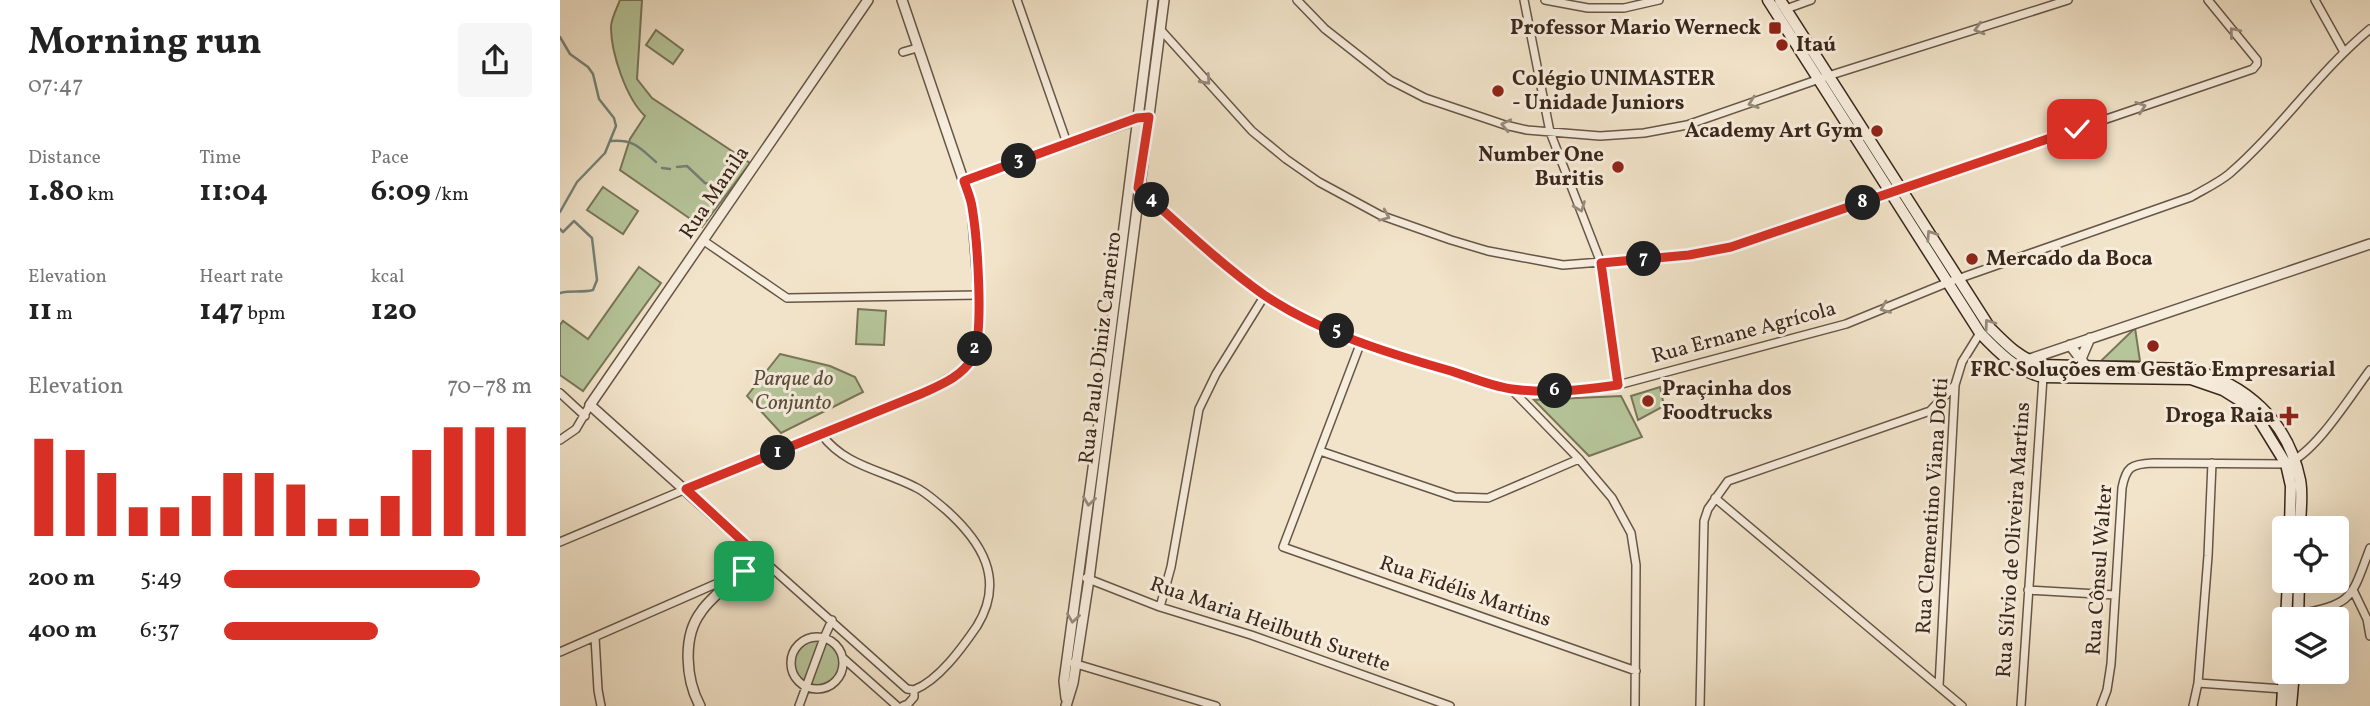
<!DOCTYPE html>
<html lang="en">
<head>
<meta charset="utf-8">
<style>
	body { margin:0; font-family:Vollkorn,serif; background:#f6f6f6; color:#222; height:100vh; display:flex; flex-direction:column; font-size:26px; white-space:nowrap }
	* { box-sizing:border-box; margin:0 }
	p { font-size:23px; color:#767676 }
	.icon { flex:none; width:38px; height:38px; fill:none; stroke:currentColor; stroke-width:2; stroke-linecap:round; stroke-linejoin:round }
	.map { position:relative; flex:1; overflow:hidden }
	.sheet { display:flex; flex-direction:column; background:#fff; width:560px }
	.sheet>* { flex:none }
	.buttons { position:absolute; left:1712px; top:516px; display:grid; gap:14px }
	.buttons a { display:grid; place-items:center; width:77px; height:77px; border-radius:7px; background:#fff; box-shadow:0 7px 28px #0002; font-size:35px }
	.pin { position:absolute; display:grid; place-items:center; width:60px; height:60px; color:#fff; margin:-30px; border-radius:14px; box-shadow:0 4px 10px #0006 }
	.km { position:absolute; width:35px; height:35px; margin:-18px; border-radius:50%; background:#222; color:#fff; font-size:19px; line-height:35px; text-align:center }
	.round { display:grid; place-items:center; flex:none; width:74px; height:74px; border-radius:7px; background:#f6f6f6 }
	.headline { display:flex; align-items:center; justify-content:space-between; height:119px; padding:0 28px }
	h1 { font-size:38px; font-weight:700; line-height:52px }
	.figures { display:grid; grid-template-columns:repeat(3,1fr); gap:10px; height:119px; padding:7px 28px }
	.figures div { display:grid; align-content:center }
	.figures b { font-size:30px; font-weight:700 }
	.figures small { font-size:19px; font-weight:400 }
	.figures p { font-size:19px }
	.chart { height:196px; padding:14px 28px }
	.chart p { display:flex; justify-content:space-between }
	.chart svg { width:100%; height:126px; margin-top:7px; stroke:#d93025; stroke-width:6 }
	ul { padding:0 28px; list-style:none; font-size:23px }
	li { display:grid; grid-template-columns:112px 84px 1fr; align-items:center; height:52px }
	li i { height:18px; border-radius:9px; background:#d93025 }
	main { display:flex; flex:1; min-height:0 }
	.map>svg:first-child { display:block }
	.green { fill:#b6c59a; stroke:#78765a; stroke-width:2 }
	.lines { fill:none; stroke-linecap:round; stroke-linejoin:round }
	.stream { stroke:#748278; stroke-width:2.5 }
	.minor-casing { stroke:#675647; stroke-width:10 }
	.tertiary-casing { stroke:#675647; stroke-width:12 }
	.secondary-casing { stroke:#39271b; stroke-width:13 }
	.minor { stroke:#f7eddd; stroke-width:7 }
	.tertiary { stroke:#f7eddd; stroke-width:9 }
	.secondary { stroke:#f7eddd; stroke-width:10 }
	.oneway { stroke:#988a7c }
	.route-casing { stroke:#fff; stroke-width:14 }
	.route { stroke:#d93025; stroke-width:9 }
	.poi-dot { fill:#8f2418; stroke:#f7eddd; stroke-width:2.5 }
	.labels { text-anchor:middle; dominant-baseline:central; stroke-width:6; stroke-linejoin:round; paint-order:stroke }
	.poi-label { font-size:21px; font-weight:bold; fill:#39271b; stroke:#f7eddd; text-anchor:end }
	.street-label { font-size:21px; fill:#39271b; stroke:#f7eddd }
	.park-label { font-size:21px; font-style:italic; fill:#584e3b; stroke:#f7eddd }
</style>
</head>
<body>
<main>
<section class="sheet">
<div class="headline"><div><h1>Morning run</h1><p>07:47</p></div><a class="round"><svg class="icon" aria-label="share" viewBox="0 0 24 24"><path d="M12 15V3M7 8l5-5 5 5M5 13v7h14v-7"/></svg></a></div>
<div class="figures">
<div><p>Distance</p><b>1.80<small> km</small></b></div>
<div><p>Time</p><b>11:04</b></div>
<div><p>Pace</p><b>6:09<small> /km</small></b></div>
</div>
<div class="figures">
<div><p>Elevation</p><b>11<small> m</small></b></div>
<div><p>Heart rate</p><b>147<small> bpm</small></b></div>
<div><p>kcal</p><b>120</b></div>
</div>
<div class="chart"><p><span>Elevation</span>70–78 m</p>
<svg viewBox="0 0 160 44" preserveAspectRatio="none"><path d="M5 44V10M15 44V14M25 44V22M35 44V34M45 44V34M55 44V30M65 44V22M75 44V22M85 44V26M95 44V38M105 44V38M115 44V30M125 44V14M135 44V6M145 44V6M155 44V6"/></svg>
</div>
<ul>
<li><b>200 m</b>5:49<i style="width:83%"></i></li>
<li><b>400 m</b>6:37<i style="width:50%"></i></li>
</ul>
</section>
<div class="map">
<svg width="1810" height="706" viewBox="0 0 1810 706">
	<rect width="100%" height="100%" fill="#f2e4ca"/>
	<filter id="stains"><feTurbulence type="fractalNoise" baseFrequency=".00286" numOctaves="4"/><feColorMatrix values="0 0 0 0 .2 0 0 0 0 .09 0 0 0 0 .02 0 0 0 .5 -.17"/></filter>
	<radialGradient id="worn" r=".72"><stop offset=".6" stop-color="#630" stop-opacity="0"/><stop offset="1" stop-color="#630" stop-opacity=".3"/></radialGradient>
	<!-- green -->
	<path class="green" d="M60,0H82L77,79L92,98L190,163L142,227L60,170L70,139L85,116C66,98 51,53 51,27C51,19 57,8 60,0Z
		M96,30L123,50L113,64L86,45Z
		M43,187L78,211L63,234L27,210Z
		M79,267L101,283L23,391L0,375V325L3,321L28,339Z
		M298,309L326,311L324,345L296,344Z
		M1575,328L1580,361H1541Z
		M220,354L270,366L295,377L303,392L221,433L187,396Z
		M1100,387L1104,406L1078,420L1071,396Z
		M1061,396L1082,437L1029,456L974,400Z
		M231 663a26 26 0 1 1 52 0a26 26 0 1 1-52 0Z"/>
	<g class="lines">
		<!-- stream -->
		<path class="stream" d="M0,37L10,54L28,67L33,74L39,99L54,118L56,126L45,153L17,182L0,212
			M51,141C74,139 80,148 96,162
			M117,167L127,166L145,183L157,186
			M102,168L110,169
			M0,229L3,232L14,221L32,238L37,280L33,290C21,293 12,290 0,293"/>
		<!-- minor casing -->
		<g class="minor-casing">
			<path id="minor" d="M457,0L507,143
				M737,0L765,29L830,80L865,98L945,125L967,130L1040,136L1084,133L1127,125L1268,76L1508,0
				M964,0L990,132L1041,263L1058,385
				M985,0L1028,8H1064L1099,0
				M1755,0L1784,52
				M1226,9L1251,0
				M600,29L692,131L726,159L759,182L820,215L891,240L928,251L1003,265L1129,255L1171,247L1693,69L1697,64V60L1648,0
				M343,52L357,48
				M578,188L664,264L705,295L737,314L801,342L951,389L1010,392L1058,385L1286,324L1389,282L1631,197C1643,190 1658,183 1669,174C1720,130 1758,72 1810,29
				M144,241L227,298L419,295
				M801,342L723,547L1076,671
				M951,389L1019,459L1052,498L1071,533L1076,565L1075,706
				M0,393L25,416
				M0,440L16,429L30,405
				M760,451L895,497L928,498L1019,459
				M1155,498L1402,706
				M0,542L126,489
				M205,562L347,689L354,690C379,680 402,648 417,626C446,579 421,541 385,509C375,501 366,492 355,487C322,470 285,466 262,435
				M526,578L600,607L691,635L890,706
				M1468,590L1555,595
				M1794,592L1807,619L1810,636
				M600,607L611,567L639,409L656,374L705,295
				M1735,615C1793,603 1790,602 1810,548
				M35,637L38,690L41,706
				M231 663a26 26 0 1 1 52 0a26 26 0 1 1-52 0Z
				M0,652L176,575
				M283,658L337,706
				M513,663L656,706
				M1638,683L1723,689
				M1379,686L1395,385L1402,362L1420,333
				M239,706L264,638L272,620
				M343,706L348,704L354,697V690
				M1140,706L1144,521L1148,509L1168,481L1370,411L1395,385
				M1461,706L1483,377
				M1541,706L1547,690L1551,664L1562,488C1566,467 1571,464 1593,463L1726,464C1755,454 1791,395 1810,370
				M1633,706L1638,683L1648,556L1652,463"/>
		</g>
		<!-- tertiary casing -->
		<g class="tertiary-casing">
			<path id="tertiary" d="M404,181L580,118
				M1510,345L1526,366
				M1521,359L1530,338
				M1467,360L1810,244
				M126,489L363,393L400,373L412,359L418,340L419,295L412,206L342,0
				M506,698L504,681L537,439L593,0
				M140,706C126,680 122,637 141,612C147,602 175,577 185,571C191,567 198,565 205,562L30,405L308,0
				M506,706L513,683L529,579L604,0"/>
		</g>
		<!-- secondary casing -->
		<g class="secondary-casing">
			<path id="secondary" d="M1208,0L1420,333C1438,352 1457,371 1483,377L1631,379L1663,390L1679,400L1694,412L1726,464L1731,486L1730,528
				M1220,0L1430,328C1446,344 1459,358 1481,365L1629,369C1686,383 1728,421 1740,480C1743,495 1740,513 1740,528
				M1726,620L1728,581
				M1738,620L1739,581
				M1722,706L1724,672
				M1731,706L1734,672"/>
		</g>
		<!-- minor -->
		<use href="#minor" class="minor"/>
		<!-- tertiary -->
		<use href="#tertiary" class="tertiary"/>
		<!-- secondary -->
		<use href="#secondary" class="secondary"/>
	</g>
	<!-- one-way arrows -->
	<defs><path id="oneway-chevron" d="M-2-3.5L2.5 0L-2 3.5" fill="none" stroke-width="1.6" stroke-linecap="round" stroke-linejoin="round" transform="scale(1.75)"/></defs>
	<g class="oneway">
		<use href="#oneway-chevron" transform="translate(1419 29) rotate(163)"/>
		<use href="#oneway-chevron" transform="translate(1674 32) rotate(-130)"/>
		<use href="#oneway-chevron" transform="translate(646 80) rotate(48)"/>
		<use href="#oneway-chevron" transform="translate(1193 103) rotate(161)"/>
		<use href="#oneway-chevron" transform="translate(1581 107) rotate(-19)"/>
		<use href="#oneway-chevron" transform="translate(946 125) rotate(-167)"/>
		<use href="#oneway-chevron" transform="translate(1020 207) rotate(69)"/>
		<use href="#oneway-chevron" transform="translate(825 216) rotate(23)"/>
		<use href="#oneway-chevron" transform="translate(1371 235) rotate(-123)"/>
		<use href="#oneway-chevron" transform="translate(1325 308) rotate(158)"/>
		<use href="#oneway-chevron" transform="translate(1429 324) rotate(-126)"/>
		<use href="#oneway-chevron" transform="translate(529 501) rotate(98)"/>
		<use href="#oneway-chevron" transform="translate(513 618) rotate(98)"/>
	</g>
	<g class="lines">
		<!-- route casing -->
		<g class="route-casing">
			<path id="route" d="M184,571L205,562L126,489L363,393C380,385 401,377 412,359C425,337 417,236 412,207C411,199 407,190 404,181L577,118L589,117L578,188C619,224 659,263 704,295C759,332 827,353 891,371C910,377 931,386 952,389C988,394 1022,390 1058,385L1041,263L1129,255L1171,247L1517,129"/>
		</g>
		<!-- route -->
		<use href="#route" class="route"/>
	</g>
	<!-- markers -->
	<g class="poi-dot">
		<rect x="1208" y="21" width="14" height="14" rx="3.5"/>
		<circle cx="1222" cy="45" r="7"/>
		<circle cx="938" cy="91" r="7"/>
		<circle cx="1317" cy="131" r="7"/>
		<circle cx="1058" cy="167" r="7"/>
		<circle cx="1412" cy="259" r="7"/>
		<circle cx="1593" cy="346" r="7"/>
		<circle cx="1088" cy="401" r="7"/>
		<path d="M1725.5 405.5h7v7h7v7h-7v7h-7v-7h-7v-7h7z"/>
	</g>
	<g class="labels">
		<!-- poi labels -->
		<g class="poi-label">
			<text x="1201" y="28">Professor Mario Werneck</text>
			<text x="1236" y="45" text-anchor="start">Itaú</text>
			<text x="952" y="79" text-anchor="start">Colégio UNIMASTER<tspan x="952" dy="24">- Unidade Juniors</tspan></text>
			<text x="1303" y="131">Academy Art Gym</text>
			<text x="1044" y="155">Number One<tspan x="1044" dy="24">Buritis</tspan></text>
			<text x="1426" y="259" text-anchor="start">Mercado da Boca</text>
			<text x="1593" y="370" text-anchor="middle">FRC Soluções em Gestão Empresarial</text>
			<text x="1102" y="389" text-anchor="start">Praçinha dos<tspan x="1102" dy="24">Foodtrucks</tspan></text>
			<text x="1715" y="416">Droga Raia</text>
		</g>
		<!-- street labels -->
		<g class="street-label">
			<text transform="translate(155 193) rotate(-56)">Rua Manila</text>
			<text transform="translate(1184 333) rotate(-15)">Rua Ernane Agrícola</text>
			<text transform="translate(541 348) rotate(-83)">Rua Paulo Diniz Carneiro</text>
			<text transform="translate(1373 506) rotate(-86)">Rua Clementino Viana Dotti</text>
			<text transform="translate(1454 540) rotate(-86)">Rua Sílvio de Oliveira Martins</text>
			<text transform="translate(1540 570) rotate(-86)">Rua Cônsul Walter</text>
			<text transform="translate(905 592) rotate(19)">Rua Fidélis Martins</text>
			<text transform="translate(710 625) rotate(19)">Rua Maria Heilbuth Surette</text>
		</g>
		<!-- park labels -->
		<g class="park-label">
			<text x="233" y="379">Parque do<tspan x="233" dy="24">Conjunto</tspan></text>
		</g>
	</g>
	<rect width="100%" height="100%" filter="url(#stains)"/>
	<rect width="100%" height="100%" fill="url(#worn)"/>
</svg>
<div class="buttons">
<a><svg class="icon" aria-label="locate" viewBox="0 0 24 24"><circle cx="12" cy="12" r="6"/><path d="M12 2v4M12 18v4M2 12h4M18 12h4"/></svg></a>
<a><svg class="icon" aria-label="layers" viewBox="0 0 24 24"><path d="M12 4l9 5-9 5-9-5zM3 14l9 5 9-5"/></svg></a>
</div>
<div class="pin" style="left:184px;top:571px;background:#1e9e55"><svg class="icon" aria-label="arrive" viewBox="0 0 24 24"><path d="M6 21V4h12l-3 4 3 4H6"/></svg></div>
<div class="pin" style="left:1517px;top:129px;background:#d93025"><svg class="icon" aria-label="check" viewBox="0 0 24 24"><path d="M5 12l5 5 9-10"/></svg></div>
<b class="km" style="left:218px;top:453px">1</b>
<b class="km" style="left:415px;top:349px">2</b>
<b class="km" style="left:459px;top:161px">3</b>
<b class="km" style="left:592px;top:200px">4</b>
<b class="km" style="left:777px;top:331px">5</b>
<b class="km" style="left:995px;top:391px">6</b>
<b class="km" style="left:1084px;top:259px">7</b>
<b class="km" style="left:1303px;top:203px">8</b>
</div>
</main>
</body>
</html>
